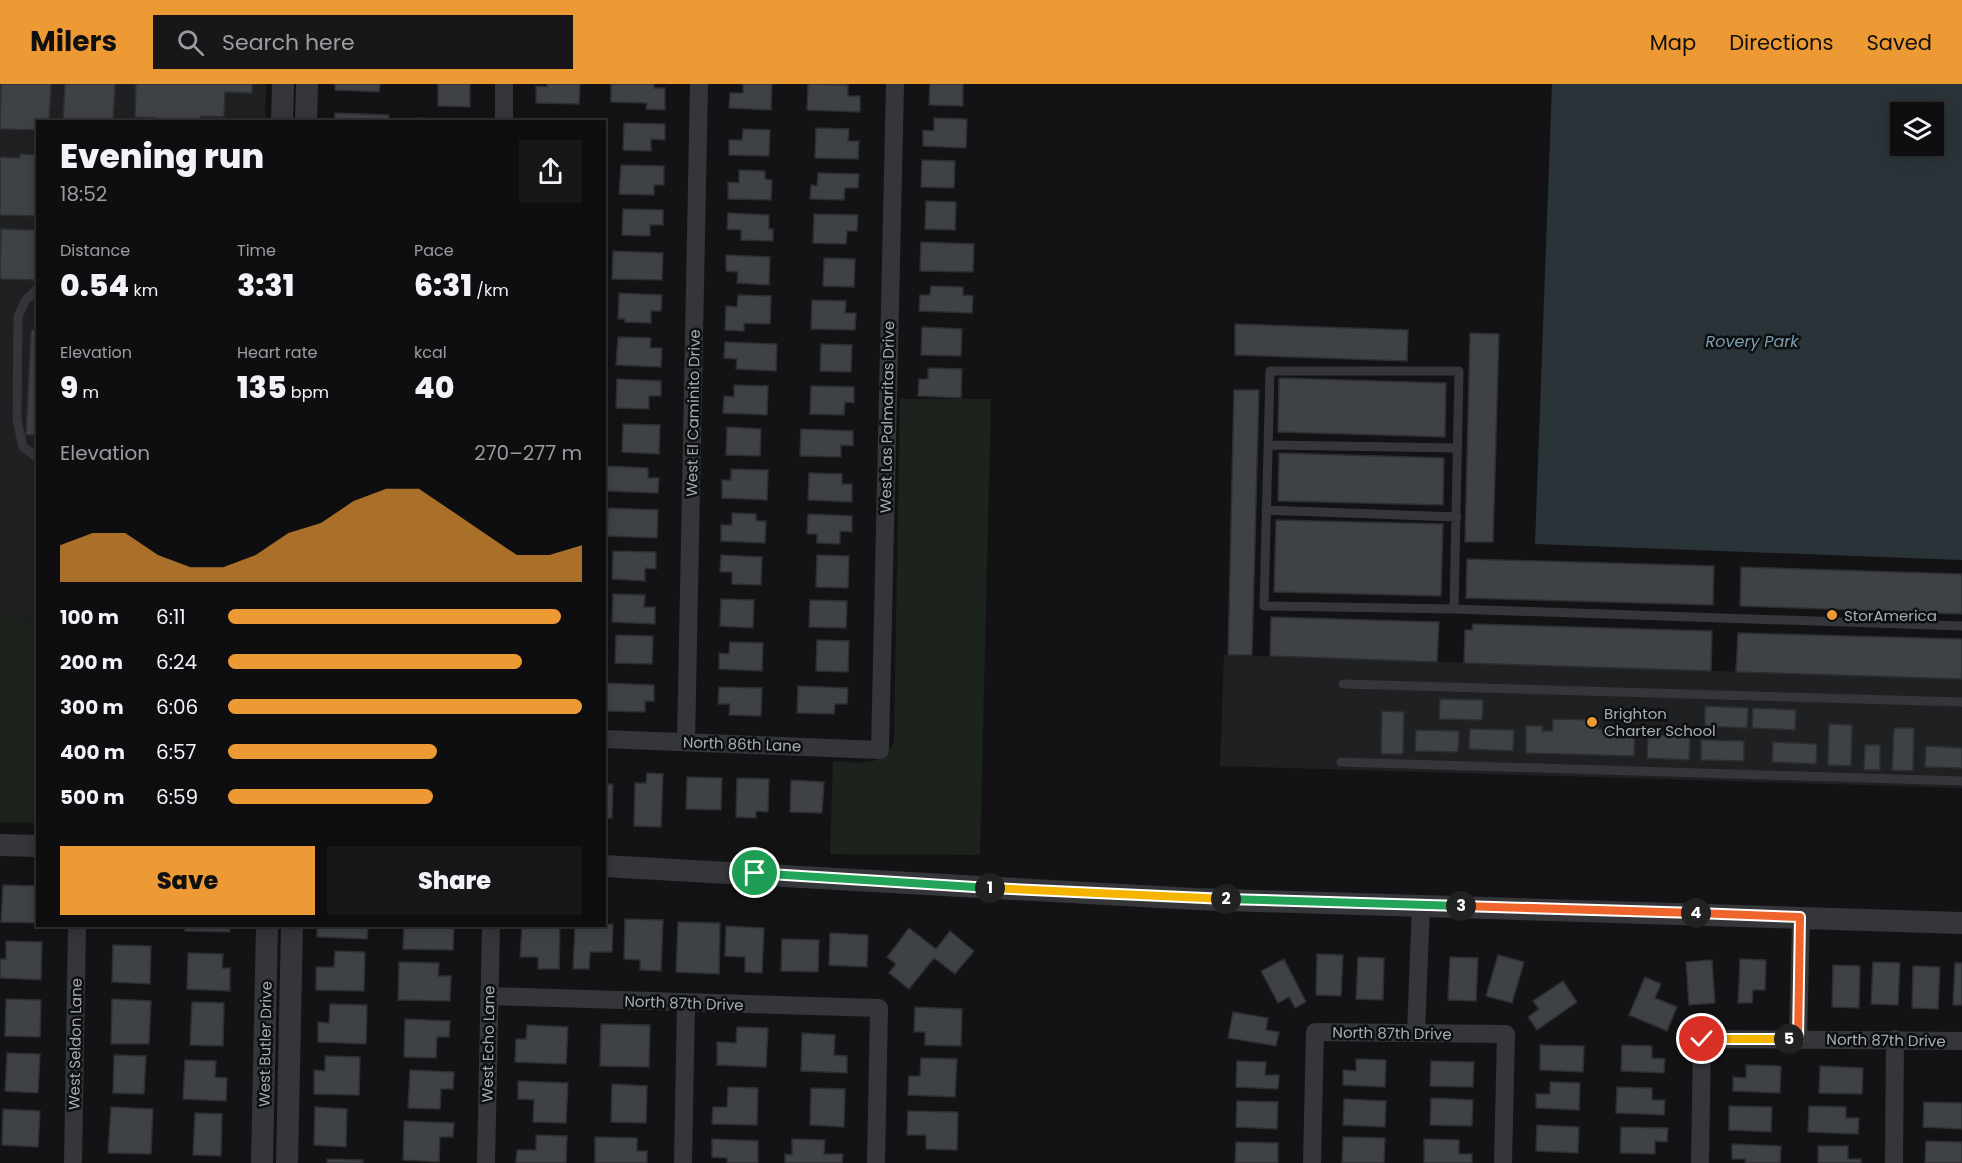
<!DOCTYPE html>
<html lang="en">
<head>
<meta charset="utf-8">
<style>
	body { margin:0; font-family:Poppins,sans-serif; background:#171719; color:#f1f3f6; height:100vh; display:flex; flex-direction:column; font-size:22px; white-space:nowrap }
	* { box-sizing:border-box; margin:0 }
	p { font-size:20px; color:#9b9c9f }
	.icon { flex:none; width:33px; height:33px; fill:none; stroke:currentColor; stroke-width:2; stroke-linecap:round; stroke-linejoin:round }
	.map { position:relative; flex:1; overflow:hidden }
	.side { position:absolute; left:36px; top:36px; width:570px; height:807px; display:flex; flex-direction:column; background:#0e0e10; border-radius:0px; box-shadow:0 3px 15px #0003,0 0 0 2px #2e2e30 }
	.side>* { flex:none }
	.buttons { position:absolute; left:1890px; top:18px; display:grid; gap:12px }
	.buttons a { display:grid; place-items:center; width:54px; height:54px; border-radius:0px; background:#0e0e10; box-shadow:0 3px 15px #0003,0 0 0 2px #2e2e30; font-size:30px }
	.pin { position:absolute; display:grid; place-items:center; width:51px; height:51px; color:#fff; margin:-26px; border:3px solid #fff; border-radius:50%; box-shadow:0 2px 6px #0007 }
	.km { position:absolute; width:30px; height:30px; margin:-15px; border-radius:50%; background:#222; color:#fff; font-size:16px; line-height:30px; text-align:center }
	.round { display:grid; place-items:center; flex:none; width:63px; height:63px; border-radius:0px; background:#171719 }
	.summary { display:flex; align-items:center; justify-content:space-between; height:102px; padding:0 24px }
	h1 { font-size:33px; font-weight:800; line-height:45px }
	.stats { display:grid; grid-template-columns:repeat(3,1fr); gap:9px; height:102px; padding:6px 24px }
	.stats div { display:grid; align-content:center }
	.stats b { font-size:30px; font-weight:800 }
	.stats small { font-size:16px; font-weight:400 }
	.stats p { font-size:16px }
	.chart { height:168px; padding:12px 24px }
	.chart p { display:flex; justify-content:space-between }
	.chart svg { width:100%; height:108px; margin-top:6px; fill:#ed9a34; opacity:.7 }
	.action { display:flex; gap:12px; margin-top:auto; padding:12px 24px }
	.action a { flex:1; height:69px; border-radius:0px; background:#ed9a34; color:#111; font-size:24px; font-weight:800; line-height:69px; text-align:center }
	.action a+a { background:#171719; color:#f1f3f6 }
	ul { padding:0 24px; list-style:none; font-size:20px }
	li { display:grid; grid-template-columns:96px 72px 1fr; align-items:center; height:45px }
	li i { height:15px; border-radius:8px; background:#ed9a34 }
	header { display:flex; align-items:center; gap:36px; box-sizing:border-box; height:84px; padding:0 30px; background:#ed9a34; color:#111 }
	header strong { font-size:28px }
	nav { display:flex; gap:33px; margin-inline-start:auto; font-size:21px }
	.search { width:420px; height:54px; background:#171719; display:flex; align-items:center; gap:15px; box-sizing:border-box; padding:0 21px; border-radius:0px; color:#9b9c9f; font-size:22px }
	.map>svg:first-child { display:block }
	.built { fill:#1f2022 }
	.green { fill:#1c231c }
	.water { fill:#2a3438; fill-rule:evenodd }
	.building { fill:#3f4245; stroke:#2d2e31; stroke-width:1.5 }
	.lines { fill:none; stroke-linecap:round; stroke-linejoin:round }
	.service { stroke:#34363a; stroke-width:9 }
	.minor { stroke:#34363a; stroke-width:18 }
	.tertiary { stroke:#34363a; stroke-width:22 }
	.split-1-casing { stroke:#fff; stroke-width:12 }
	.split-2-casing { stroke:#fff; stroke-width:12 }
	.split-3-casing { stroke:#fff; stroke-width:12 }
	.split-4-casing { stroke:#fff; stroke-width:12 }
	.split-5-casing { stroke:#fff; stroke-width:12 }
	.split-6-casing { stroke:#fff; stroke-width:12 }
	.split-1 { stroke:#22a559; stroke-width:8 }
	.split-2 { stroke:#f5b400; stroke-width:8 }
	.split-3 { stroke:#22a559; stroke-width:8 }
	.split-4 { stroke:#f0652b; stroke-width:8 }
	.split-5 { stroke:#f0652b; stroke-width:8 }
	.split-6 { stroke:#f5b400; stroke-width:8 }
	.poi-dot { fill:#ed9a34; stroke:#0e0f10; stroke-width:2 }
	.labels { text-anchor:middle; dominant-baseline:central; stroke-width:5; stroke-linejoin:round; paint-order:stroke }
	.street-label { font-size:15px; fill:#a5acb5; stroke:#0e0f10 }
	.poi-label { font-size:15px; fill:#a5acb5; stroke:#0e0f10; text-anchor:start }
	.water-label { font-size:16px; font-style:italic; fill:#7d9db0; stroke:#0e0f10 }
</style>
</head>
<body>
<header>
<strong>Milers</strong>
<div class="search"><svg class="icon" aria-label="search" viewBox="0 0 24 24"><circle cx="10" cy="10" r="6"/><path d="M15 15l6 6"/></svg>Search here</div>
<nav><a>Map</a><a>Directions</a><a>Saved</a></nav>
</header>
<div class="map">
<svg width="1962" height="1079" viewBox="0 0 1962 1079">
	<rect width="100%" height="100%" fill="#131315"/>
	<!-- built -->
	<path class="built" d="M0,0H266L265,37L38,38L37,535L0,533Z
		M1224,571L1962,595V704L1220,682Z"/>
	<!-- green -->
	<path class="green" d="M900,315H991L980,771L830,770L833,677C859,678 882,685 894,657Z
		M0,533L37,535V739L0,738Z"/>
	<!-- water -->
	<path class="water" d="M1552,0H1962V476L1535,460ZM1900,28H1934V62H1900Z"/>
	<!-- building -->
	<path class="building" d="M1,0H51L49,38H38V46L0,45Z
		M65,0H115L113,38H63Z
		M136,0H252V9L225,8L224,33L201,32V38H155V34L135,33Z
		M335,0H380L379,8L335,6Z
		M438,0H470V23L438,22Z
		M547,0H580L579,20L536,19V2L547,3Z
		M611,0H654V4H665V26L646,25L647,19L611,18Z
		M743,0H772L771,26L729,24L730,9H743Z
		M808,0L848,1V12H860V28L807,26Z
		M930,0H963V22L929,21Z
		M335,29L389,31L388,38H334Z
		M419,34L459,36V38H419Z
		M934,34L967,35L966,64L923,62V46L934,47Z
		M624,39L665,40V56L651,55V67L623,66Z
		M816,44L849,45L848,57H859L858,75L815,74Z
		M743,45L770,46L769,72L729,71V56H742Z
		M20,70L38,71V132L0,131V73L20,74Z
		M922,76L955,77L954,104L921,103Z
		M621,81L664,82V101H654V111L619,110Z
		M739,86L765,87V95L772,96L771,116L728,115V98L739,99Z
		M818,89L859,90L858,104H845L844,116L810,115L811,101L817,102Z
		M926,117L956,118L955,146L925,145Z
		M623,125L663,126V141H650V152L622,151Z
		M728,129L769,131V145H773V157L741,156V146L727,145Z
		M814,130L858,131L857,147H847L846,160L813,159Z
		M1,145L38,146V196L0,195Z
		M921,158L974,160L973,188L920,187Z
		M613,167L663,169L662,196L612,195Z
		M726,171L770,173L769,201L737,199L738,188L726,187Z
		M824,174L855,175L854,203L823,202Z
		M931,202L963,203V211L973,212L972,229L919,227L920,211H930Z
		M619,209L662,211L661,227H651V239L625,238V235H618Z
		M738,211L771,212L770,240L744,239V247L725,246L726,222L737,223Z
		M812,216L846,217L845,229H856L855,246L811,245Z
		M1235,240L1408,246L1407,277L1235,271Z
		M922,243L962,245L961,272L921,271Z
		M31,246H38V351H26Z
		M1470,249L1499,250L1493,458H1465Z
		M618,253L651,254L650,264H662L661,283L616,281Z
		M725,258L777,260L776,287L736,285L737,275L724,274Z
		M821,260L852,261L851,288L820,287Z
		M928,284L962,285L961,314L918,312L919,295H928Z
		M1279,294L1446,299L1445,353L1278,348Z
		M617,295L661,297V312H649V325L616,324Z
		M734,301L768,302L767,331L723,329L724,312L734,313Z
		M811,302L854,303V319L845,318L844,331L810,330Z
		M1234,306H1259L1252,571H1228Z
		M623,340L660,341L659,370L622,368Z
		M727,343L761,345L760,372L726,371Z
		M801,345L853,347V362L841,361V373L800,372Z
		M1279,369L1444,374L1443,421L1278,417Z
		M607,382L648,384V394H659L658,409L606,407Z
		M731,385L768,386L767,416L722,414V396H731Z
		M809,389L842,390V400H852V418L808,416Z
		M608,424L658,426L657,454L607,452Z
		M732,429L756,430V437H766L765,459L721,457V441H732Z
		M808,430L852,432V448L840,447V460L817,459V450H807Z
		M1276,436L1443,440L1441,512L1274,508Z
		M613,467L656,468V485L645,484V497L612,495Z
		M721,471L762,473L761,501L732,500V488H720Z
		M817,471L849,472L848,504L816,503Z
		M1467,475L1714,482L1713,521L1466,514Z
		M1741,483L1962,490V530L1740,522Z
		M613,510L645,511L644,523H655V540L612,538Z
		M721,515L754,516L753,544L720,542Z
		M810,516L847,517L846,544L809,543Z
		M1271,533L1439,538L1437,578L1270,572Z
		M1473,540L1712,547L1711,587L1464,579L1465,546H1472Z
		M1738,549L1962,555V595L1736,588Z
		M616,551L653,552L652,580L615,579Z
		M817,556L849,557L848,588L816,587Z
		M730,558L763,559L762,587L719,585V569L729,570Z
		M605,599L654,601V617H645V628L604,627Z
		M798,602L848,604L847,620H835L834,630L797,629Z
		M719,603L762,604L761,632L729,631L730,620H718Z
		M1440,615L1483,616L1482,636L1439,635Z
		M1705,622L1748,624L1747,644L1705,642Z
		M1753,624L1796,626L1795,646L1752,644Z
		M1382,627L1404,628L1403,670H1381Z
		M1553,635L1599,636L1598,645L1635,647L1634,672L1526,669V642H1543L1542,647H1552Z
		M1829,640L1852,641L1851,682L1828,681Z
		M1894,644H1914L1913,687L1892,686Z
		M1470,645L1514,646L1513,667L1469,665Z
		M1416,646L1459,647L1458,668L1415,667Z
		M1648,651L1690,652L1689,676L1647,674Z
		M1701,656L1744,657V677L1701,676Z
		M1773,658L1817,660L1816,680L1772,678Z
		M1865,661H1880V686H1864Z
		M1926,662L1962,664V684L1925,683Z
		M647,689L663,690L661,743L634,742L635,699H646Z
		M687,693L722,694L721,726L686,725Z
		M737,694L769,695L768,728L756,727V734L736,733Z
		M791,696L824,698L822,729L790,728Z
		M604,700H613L612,734H604Z
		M3,801L38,802V839L1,838Z
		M625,835L663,836L661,887L640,886V876L624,875Z
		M678,838L720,839L719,890L676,888Z
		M613,840L612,868H590L589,885H573L575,842Z
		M185,842H230V848L185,847Z
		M317,842H368L367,855L317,853Z
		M404,842H454L453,866L403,865Z
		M522,842H560L559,885H538V873H520Z
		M726,842L764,844L762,889L745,888V873L725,872Z
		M909,844L936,865L950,847L974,867L955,890L934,874L909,905L889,889L896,880L887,873Z
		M830,849L868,851L867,883L829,881Z
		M782,855L819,856L818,888L781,887Z
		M6,857L42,858L41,896L0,894V875H6Z
		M113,861L151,862L150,900L112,898Z
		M335,867L365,868L364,907L316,906V883H334Z
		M188,869L223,870L222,884H230V907L187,905Z
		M1317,870L1343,871L1341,912L1316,911Z
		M1498,871L1524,878L1512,919L1486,912Z
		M1358,873L1384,874L1383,916L1356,915Z
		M1450,873L1478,874L1476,917L1448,916Z
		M1284,875L1306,918L1295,924L1289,913L1278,919L1261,887Z
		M1740,875L1766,876L1765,906H1753L1752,919H1738Z
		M1712,876L1715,919L1689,921L1686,878Z
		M399,878L439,879L438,892H451L450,917L398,916Z
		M1873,878L1900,879L1898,921L1871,920Z
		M1955,879H1962V921H1953Z
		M1833,881L1860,882L1859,924L1832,923Z
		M1913,882L1940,883L1938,925L1912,924Z
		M1645,893L1661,900L1655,914L1677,923L1667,947L1629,931Z
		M1563,897L1577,918L1537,946L1528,933L1539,925L1533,917Z
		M6,915L41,916L40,953L5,952Z
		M112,915L151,917L149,960H111Z
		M192,918L224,919L223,962L190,961Z
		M330,920L367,921L366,960L318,958V938L329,939Z
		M915,923L962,925L961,962L925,961V948H914Z
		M1233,928L1268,934L1266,946L1279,948L1276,962L1228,954Z
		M405,935L450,937L449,953H437L436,974L404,973Z
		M601,940L650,941L649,983L600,982Z
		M527,941L568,943L566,980L515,978L516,955H526Z
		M737,943L768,944L766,983L717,981V958L736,959Z
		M802,949L835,951L834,971L847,972V989L801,987Z
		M1540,961L1584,962L1583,988L1540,986Z
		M1622,961L1652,962V974L1665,975L1664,989L1621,987Z
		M7,969L40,970L38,1009L5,1007Z
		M114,971L146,972L144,1010L113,1009Z
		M325,972L360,973L359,1011L314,1010V986L325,987Z
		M921,974L957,975L955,1013L908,1011L909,992H920Z
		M1356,975L1386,976L1385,1003L1343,1001V986L1356,987Z
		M185,976L216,977L215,993L227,994L226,1017L183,1015Z
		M1237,977L1266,978L1265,991H1279L1278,1005L1236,1003Z
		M1431,977L1474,978L1473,1003L1430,1002Z
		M1746,981L1781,982L1780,1009L1733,1007V993L1746,994Z
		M1820,982L1863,984L1862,1010L1819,1009Z
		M410,986L454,988L453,1005H441L440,1025L408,1024Z
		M518,997L568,999L566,1039L533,1038L534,1016L518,1015Z
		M1550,998L1580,999L1579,1026L1536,1024V1010H1550Z
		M612,1000L647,1002L646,1039L611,1038Z
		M728,1003L758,1004L757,1041L712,1040L713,1023H727Z
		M1617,1003L1652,1004V1016H1665L1664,1031L1616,1029Z
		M811,1004L845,1005L844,1043L810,1041Z
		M1431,1014L1473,1016L1472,1042L1430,1041Z
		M1344,1015L1386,1017L1385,1043L1343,1041Z
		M1237,1017L1278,1018L1277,1045L1236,1043Z
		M1924,1018L1962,1019V1045L1923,1043Z
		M1729,1022L1772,1023L1771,1048L1729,1046Z
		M1809,1022L1846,1023V1034H1859L1858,1050L1808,1048Z
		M111,1023L153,1025L151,1070L108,1069Z
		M315,1023L347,1025L346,1063L314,1061Z
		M3,1025L40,1027L38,1063L2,1061Z
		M908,1027L958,1028L957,1066L926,1065V1051H907Z
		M195,1029L222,1030L221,1072L193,1071Z
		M404,1037L454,1039L453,1053H440L439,1078L403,1076Z
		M1537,1041L1579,1043L1578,1069L1536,1067Z
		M1621,1043L1668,1044L1667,1058L1655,1057V1070L1620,1069Z
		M536,1051L567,1052L566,1079H516L517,1066H536Z
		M595,1053L637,1054V1067H647V1079H595Z
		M1343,1053L1385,1054L1384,1079H1342Z
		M712,1055L758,1057V1079H727V1074L712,1073Z
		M792,1055L825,1056L824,1070H843L842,1079H785V1070L792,1071Z
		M1424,1055L1459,1056V1070H1472V1079H1424Z
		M1926,1057L1962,1058V1079H1925Z
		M1236,1058L1278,1059V1079H1235Z
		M1732,1060L1781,1062L1780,1079H1745L1746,1075H1732Z
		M1818,1062H1848V1075H1861V1079H1818Z
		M327,1075L363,1076V1079H327Z"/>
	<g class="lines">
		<!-- service -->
		<path class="service" d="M38,204L25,217L18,233L17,336L23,363L38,374
			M1268,361L1458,364
			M1266,426L1457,433
			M1454,525L1459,287H1270L1264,522L1454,525L1962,542
			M1343,600L1962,618
			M1341,678L1962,697"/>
		<!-- minor -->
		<path class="minor" d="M504,38V0
			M604,655L880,666L895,0
			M686,658L699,0
			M489,912L879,924L876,1079
			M1416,949L1421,821
			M1798,956L1801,833
			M73,1079L77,842
			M486,1079L491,842
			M683,1079L686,919
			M1312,1079L1315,948L1506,950L1503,1079
			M1700,1079L1702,955L1962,957
			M1894,1079L1895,955"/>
		<!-- tertiary -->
		<path class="tertiary" d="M282,38L283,0
			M306,38L307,0
			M0,761L38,762
			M604,782L1195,815L1962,839
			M262,1079L267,842
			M287,1079L292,842"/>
	</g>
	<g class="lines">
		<!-- split-1 casing -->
		<g class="split-1-casing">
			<path id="split-1" d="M755,789L990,804"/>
		</g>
		<!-- split-2 casing -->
		<g class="split-2-casing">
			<path id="split-2" d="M990,804L1226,815"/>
		</g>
		<!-- split-3 casing -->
		<g class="split-3-casing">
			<path id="split-3" d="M1226,815L1461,822"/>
		</g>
		<!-- split-4 casing -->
		<g class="split-4-casing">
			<path id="split-4" d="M1461,822L1696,829"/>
		</g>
		<!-- split-5 casing -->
		<g class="split-5-casing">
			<path id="split-5" d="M1696,829L1800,833L1798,956L1789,955"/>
		</g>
		<!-- split-6 casing -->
		<g class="split-6-casing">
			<path id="split-6" d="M1702,955H1789"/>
		</g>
		<!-- split-1 -->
		<use href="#split-1" class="split-1"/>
		<!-- split-2 -->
		<use href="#split-2" class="split-2"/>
		<!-- split-3 -->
		<use href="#split-3" class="split-3"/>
		<!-- split-4 -->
		<use href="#split-4" class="split-4"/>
		<!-- split-5 -->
		<use href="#split-5" class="split-5"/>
		<!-- split-6 -->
		<use href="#split-6" class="split-6"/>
	</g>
	<!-- markers -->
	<g class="poi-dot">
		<circle cx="1832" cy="531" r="6"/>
		<circle cx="1592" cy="638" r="6"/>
	</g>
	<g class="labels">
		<!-- street labels -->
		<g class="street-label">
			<text transform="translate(693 329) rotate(-89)">West El Caminito Drive</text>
			<text transform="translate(887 333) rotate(-89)">West Las Palmaritas Drive</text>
			<text transform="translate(742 660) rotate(2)">North 86th Lane</text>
			<text transform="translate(684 919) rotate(2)">North 87th Drive</text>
			<text transform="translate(1392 949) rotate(1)">North 87th Drive</text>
			<text transform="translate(1886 956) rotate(1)">North 87th Drive</text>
			<text transform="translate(75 960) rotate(-89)">West Seldon Lane</text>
			<text transform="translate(265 960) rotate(-89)">West Butler Drive</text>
			<text transform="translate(488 960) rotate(-89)">West Echo Lane</text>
		</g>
		<!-- poi labels -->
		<g class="poi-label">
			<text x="1844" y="531">StorAmerica</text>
			<text x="1604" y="629">Brighton<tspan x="1604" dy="17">Charter School</tspan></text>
		</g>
		<!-- water labels -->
		<g class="water-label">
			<text x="1752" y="257">Rovery Park</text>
		</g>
	</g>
</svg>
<div class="buttons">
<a><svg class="icon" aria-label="layers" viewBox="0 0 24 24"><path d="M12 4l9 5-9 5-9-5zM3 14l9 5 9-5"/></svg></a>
</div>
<div class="pin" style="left:755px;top:789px;background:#1e9e55"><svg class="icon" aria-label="arrive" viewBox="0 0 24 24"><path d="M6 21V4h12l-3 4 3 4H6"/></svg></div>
<div class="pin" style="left:1702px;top:955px;background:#d93025"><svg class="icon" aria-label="check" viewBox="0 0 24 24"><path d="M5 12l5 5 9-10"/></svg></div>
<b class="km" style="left:990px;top:804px">1</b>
<b class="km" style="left:1226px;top:815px">2</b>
<b class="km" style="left:1461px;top:822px">3</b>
<b class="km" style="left:1696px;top:829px">4</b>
<b class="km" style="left:1789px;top:955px">5</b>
<section class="side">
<div class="summary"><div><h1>Evening run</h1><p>18:52</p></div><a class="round"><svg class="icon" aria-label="share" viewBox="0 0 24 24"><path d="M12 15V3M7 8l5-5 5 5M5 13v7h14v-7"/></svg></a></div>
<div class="stats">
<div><p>Distance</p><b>0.54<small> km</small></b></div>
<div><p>Time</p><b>3:31</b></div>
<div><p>Pace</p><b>6:31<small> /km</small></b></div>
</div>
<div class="stats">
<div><p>Elevation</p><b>9<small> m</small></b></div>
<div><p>Heart rate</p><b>135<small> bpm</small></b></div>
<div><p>kcal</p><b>40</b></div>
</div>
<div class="chart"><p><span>Elevation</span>270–277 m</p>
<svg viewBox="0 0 160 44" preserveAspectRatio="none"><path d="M0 44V29L10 24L20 24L30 33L40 38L50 38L60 33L70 24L80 20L90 11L100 6L110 6L120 15L130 24L140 33L150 33L160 29V44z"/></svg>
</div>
<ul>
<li><b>100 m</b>6:11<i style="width:94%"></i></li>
<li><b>200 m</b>6:24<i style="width:83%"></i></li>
<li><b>300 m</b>6:06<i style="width:100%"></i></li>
<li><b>400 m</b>6:57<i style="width:59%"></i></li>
<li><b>500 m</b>6:59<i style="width:58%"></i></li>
</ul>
<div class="action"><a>Save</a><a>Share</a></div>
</section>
</div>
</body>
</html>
